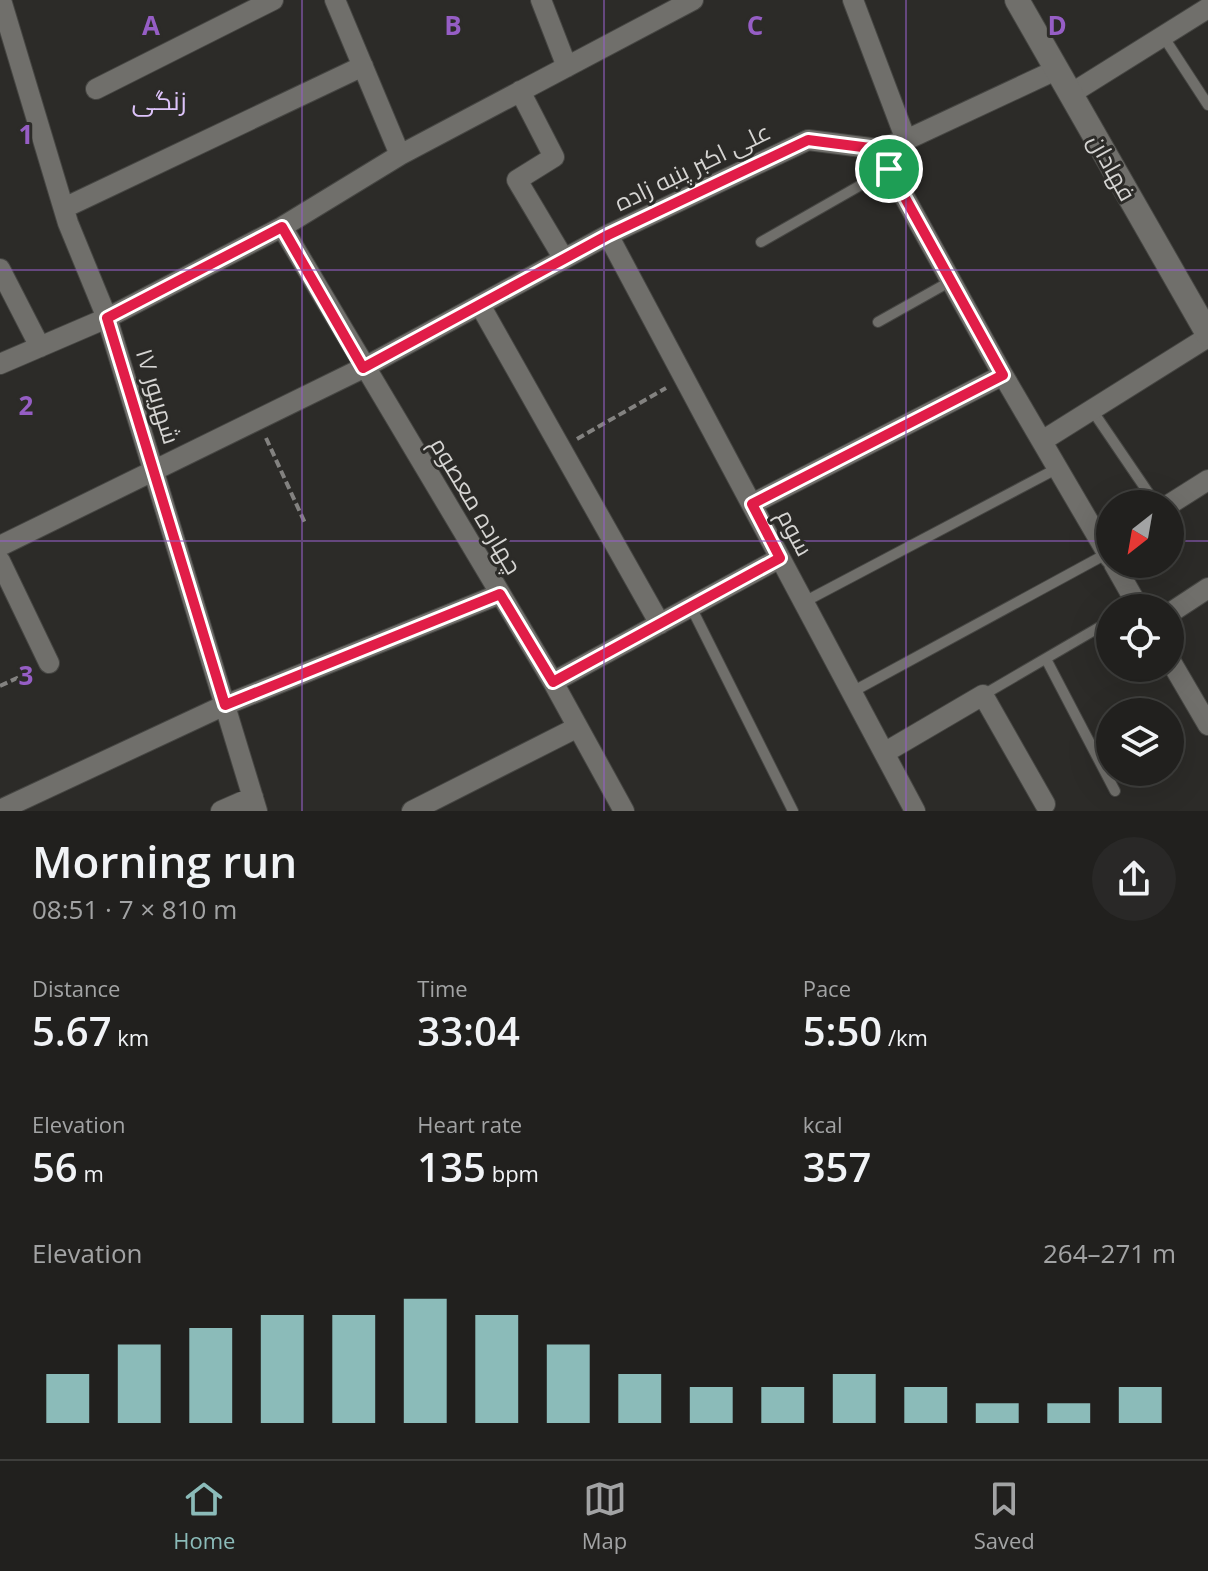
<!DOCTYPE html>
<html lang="en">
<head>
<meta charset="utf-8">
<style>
	body { margin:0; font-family:"Open Sans",Cairo,sans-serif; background:#292827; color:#f1f3f6; height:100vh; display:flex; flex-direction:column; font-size:30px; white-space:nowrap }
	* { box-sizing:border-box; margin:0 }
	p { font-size:26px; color:#a2a3a4 }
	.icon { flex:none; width:44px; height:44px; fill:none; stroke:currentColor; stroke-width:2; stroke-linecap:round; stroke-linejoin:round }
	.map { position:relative; height:811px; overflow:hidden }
	.sheet { display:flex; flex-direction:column; background:#21201e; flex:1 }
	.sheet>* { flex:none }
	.needle { width:52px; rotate:211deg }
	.tools { position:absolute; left:1096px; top:490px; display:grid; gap:16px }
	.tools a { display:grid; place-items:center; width:88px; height:88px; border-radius:50%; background:#21201e; box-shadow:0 8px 32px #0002,0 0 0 2px #3e3e3c; font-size:40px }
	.pin { position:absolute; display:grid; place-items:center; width:68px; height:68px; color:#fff; margin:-34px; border:4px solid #fff; border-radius:50%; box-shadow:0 2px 8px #0007 }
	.round { display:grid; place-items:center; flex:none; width:84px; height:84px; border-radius:42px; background:#292827 }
	.summary { display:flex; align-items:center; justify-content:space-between; height:136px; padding:0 32px }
	h1 { font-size:44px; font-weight:600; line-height:60px }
	.stats { display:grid; grid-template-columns:repeat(3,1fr); gap:12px; height:136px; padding:8px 32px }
	.stats div { display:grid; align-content:center }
	.stats b { font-size:40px; font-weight:600 }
	.stats small { font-size:22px; font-weight:400 }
	.stats p { font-size:22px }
	.chart { height:224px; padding:16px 32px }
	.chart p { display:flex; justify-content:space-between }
	.chart svg { width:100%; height:144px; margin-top:8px; stroke:#8bbbb9; stroke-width:6 }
	.menu { display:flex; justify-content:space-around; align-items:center; height:112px; border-top:2px solid #3e3e3c; background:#21201e; font-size:22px; color:#a2a3a4 }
	.menu a { display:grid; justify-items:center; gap:4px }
	.menu .selected { color:#8bbbb9 }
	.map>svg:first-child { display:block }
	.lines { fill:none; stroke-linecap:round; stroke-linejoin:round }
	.service-casing { stroke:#464643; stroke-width:12 }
	.minor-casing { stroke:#464643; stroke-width:22 }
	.tertiary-casing { stroke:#464643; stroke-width:26 }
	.path { stroke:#838280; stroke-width:4; stroke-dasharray:8 4; stroke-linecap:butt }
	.service { stroke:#706f6b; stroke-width:10 }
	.minor { stroke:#706f6b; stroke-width:20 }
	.tertiary { stroke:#706f6b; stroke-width:24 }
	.route-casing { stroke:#fff; stroke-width:16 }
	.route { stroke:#e11d48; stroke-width:10 }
	.grid { fill:none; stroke:#965ec5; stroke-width:2; stroke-opacity:0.55 }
	.labels { text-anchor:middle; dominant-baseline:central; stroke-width:6; stroke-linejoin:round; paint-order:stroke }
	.street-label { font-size:24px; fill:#d5d4d2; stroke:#2c2b28 }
	.neighbourhood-label { font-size:26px; fill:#ddc3fa; stroke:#2c2b28 }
	.grid-label { font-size:26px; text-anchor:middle; font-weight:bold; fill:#965ec5; stroke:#2c2b28; stroke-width:6; stroke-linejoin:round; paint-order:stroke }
</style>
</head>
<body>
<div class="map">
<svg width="1208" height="811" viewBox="0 0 1208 811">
	<rect width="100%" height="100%" fill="#2c2b28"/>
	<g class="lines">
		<!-- service casing -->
		<g class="service-casing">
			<path id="service" d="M1163,36L1208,105
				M761,242L889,169
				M878,322L951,281
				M1092,410L1156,504
				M1170,525L1179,538
				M804,602L1058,468
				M691,607L793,811
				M1046,659L1115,791
				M852,692L1108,553
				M983,695L1110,621"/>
		</g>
		<!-- minor casing -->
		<g class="minor-casing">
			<path id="minor" d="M1,0L68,223L107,318L257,811
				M335,0L400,155
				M541,0L567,67
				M853,0L906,140
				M96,89L273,0
				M520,91L554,157L517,180L564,259
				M1072,93L1208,8
				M878,149L1003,375L1110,558
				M64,208L363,66
				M282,227L553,682L624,811
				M608,235L915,811
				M0,269L40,347
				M480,305L660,624
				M0,364L107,318L282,227L400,155L693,0
				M1042,441L1208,337
				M752,504L1003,375
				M1170,504L1208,480
				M0,546L363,368L608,235L808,140L878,149L906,140L1058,69
				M0,561L49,663
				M1114,564L1139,608
				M1170,613L1208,588
				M1170,660L1208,725
				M553,682L780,558
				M884,753L983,695L1045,804
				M0,810L225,705L500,594
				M221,811L253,797
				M412,811L576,728"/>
		</g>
		<!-- tertiary casing -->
		<g class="tertiary-casing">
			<path id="tertiary" d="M1017,0L1208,334"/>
		</g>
		<!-- path -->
		<path class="path" d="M266,438L305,523
			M577,439L666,388
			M0,686L30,672"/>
		<!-- service -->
		<use href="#service" class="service"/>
		<!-- minor -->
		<use href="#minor" class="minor"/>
		<!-- tertiary -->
		<use href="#tertiary" class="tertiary"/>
	</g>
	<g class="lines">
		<!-- route casing -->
		<g class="route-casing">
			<path id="route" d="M808,140L878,149L1003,375L752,504L780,558L553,682L500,594L225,705L107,318L282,227L363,368L608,235Z"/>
		</g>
		<!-- route -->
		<use href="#route" class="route"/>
	</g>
	<!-- grid -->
	<path class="grid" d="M302,0V811M604,0V811M906,0V811M0,270H1208M0,541H1110M1170,541H1208"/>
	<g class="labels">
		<!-- street labels -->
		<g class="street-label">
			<text transform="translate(692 166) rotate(-26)">علی اکبر پنبه زاده</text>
			<text transform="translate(1113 167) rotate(61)">فهادان</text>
			<text transform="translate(159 396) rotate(73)">۱۷ شهریور</text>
			<text transform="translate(477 505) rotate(59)">چهارده معصوم</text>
			<text transform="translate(796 532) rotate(62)">سوم</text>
		</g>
		<!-- neighbourhood labels -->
		<g class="neighbourhood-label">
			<text x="159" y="100">زنگی</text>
		</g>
	</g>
	<g class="grid-label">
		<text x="151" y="35">A</text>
		<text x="453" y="35">B</text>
		<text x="755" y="35">C</text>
		<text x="1057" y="35">D</text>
		<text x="26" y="144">1</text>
		<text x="26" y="415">2</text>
		<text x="26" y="685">3</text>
	</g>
</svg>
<div class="tools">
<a><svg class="needle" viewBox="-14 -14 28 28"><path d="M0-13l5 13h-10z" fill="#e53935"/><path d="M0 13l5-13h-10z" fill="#a2a3a4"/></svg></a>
<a><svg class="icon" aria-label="locate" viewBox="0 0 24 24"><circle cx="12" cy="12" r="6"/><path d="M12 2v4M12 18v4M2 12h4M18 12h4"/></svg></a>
<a><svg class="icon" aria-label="layers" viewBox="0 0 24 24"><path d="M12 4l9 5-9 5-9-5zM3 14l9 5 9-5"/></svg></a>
</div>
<div class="pin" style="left:889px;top:169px;background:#1e9e55"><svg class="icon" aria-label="arrive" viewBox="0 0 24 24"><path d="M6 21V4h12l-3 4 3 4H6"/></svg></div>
</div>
<section class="sheet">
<div class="summary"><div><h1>Morning run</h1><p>08:51 · 7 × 810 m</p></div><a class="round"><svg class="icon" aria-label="share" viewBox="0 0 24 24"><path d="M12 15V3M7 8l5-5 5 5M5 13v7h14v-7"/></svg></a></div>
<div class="stats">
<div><p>Distance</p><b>5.67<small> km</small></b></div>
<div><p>Time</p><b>33:04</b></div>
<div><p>Pace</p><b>5:50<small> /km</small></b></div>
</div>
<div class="stats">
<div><p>Elevation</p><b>56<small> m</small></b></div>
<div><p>Heart rate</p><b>135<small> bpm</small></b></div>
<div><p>kcal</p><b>357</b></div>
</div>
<div class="chart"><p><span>Elevation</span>264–271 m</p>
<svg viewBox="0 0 160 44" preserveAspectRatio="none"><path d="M5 44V29M15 44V20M25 44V15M35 44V11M45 44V11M55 44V6M65 44V11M75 44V20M85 44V29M95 44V33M105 44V33M115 44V29M125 44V33M135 44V38M145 44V38M155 44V33"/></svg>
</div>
</section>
<nav class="menu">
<a class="selected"><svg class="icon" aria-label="home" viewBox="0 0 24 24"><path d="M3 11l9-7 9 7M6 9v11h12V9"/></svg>Home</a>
<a><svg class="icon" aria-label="map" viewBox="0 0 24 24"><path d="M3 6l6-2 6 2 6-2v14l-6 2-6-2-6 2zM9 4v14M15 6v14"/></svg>Map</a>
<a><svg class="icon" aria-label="saved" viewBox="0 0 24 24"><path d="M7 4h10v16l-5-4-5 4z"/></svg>Saved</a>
</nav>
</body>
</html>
